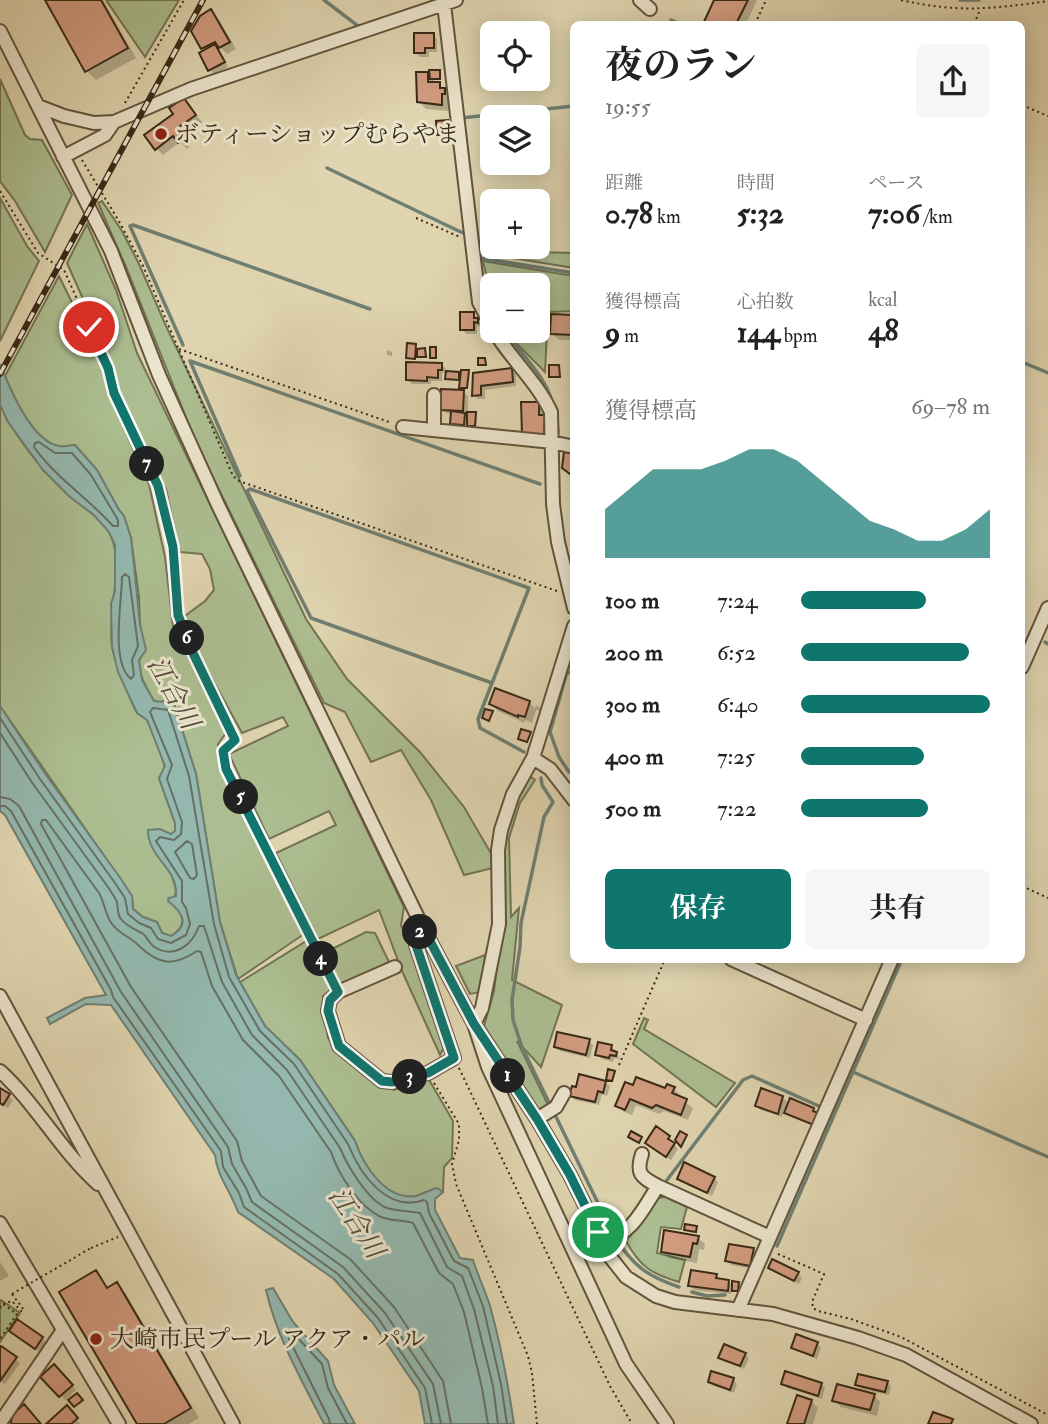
<!DOCTYPE html>
<html lang="ja">
<head>
<meta charset="utf-8">
<style>
	body { margin:0; font-family:"IM FELL Double Pica","Noto Serif JP",serif; background:#f6f6f6; color:#222; height:100vh; display:flex; flex-direction:column; font-size:26px; white-space:nowrap }
	* { box-sizing:border-box; margin:0 }
	p { font-size:23px; color:#767676 }
	.icon { flex:none; width:38px; height:38px; fill:none; stroke:currentColor; stroke-width:2; stroke-linecap:round; stroke-linejoin:round }
	.map { position:relative; flex:1; overflow:hidden }
	.sheet { position:absolute; left:570px; top:21px; width:455px; height:942px; display:flex; flex-direction:column; background:#fff; border-radius:10px; box-shadow:0 4px 18px #0003 }
	.sheet>* { flex:none }
	.buttons { position:absolute; left:480px; top:21px; display:grid; gap:14px }
	.buttons a { display:grid; place-items:center; width:70px; height:70px; border-radius:10px; background:#fff; box-shadow:0 4px 18px #0003; font-size:35px }
	.pin { position:absolute; display:grid; place-items:center; width:60px; height:60px; color:#fff; margin:-30px; border:4px solid #fff; border-radius:50%; box-shadow:0 2px 7px #0007 }
	.km { position:absolute; width:35px; height:35px; margin:-18px; border-radius:50%; background:#222; color:#fff; font-size:19px; line-height:35px; text-align:center }
	.round { display:grid; place-items:center; flex:none; width:74px; height:74px; border-radius:10px; background:#f6f6f6 }
	.headline { display:flex; align-items:center; justify-content:space-between; height:119px; padding:0 35px }
	h1 { font-size:38px; font-weight:700; line-height:52px }
	.figures { display:grid; grid-template-columns:repeat(3,1fr); gap:10px; height:119px; padding:7px 35px }
	.figures div { display:grid; align-content:center }
	.figures b { font-size:30px; font-weight:700 }
	.figures small { font-size:19px; font-weight:400 }
	.figures p { font-size:19px }
	.chart { height:196px; padding:14px 35px }
	.chart p { display:flex; justify-content:space-between }
	.chart svg { width:100%; height:126px; margin-top:7px; fill:#0f766e; opacity:.7 }
	.primary-button { display:flex; gap:14px; margin-top:auto; padding:14px 35px }
	.primary-button a { flex:1; height:80px; border-radius:10px; background:#0f766e; color:#fff; font-size:28px; font-weight:700; line-height:80px; text-align:center }
	.primary-button a+a { background:#f6f6f6; color:#222 }
	ul { padding:0 35px; list-style:none; font-size:23px }
	li { display:grid; grid-template-columns:112px 84px 1fr; align-items:center; height:52px }
	li i { height:18px; border-radius:9px; background:#0f766e }
	.map>svg:first-child { display:block }
	.green { fill:#acbe91; stroke:#727454; stroke-width:2 }
	.water { fill:#94b8af; stroke:#6f7f72; stroke-width:2 }
	.shadow { fill:#0003 }
	.lines { fill:none; stroke-linecap:round; stroke-linejoin:round }
	.shore { stroke:#667062; stroke-width:2 }
	.stream { stroke:#6f7f72; stroke-width:3.5 }
	.building { fill:#d29c80; stroke:#382916; stroke-width:2 }
	.minor-casing { stroke:#62543c; stroke-width:16 }
	.path { stroke:#382916; stroke-width:2; stroke-dasharray:2 3.5; stroke-linecap:butt }
	.minor { stroke:#ebe4cc; stroke-width:12 }
	.rail-casing { stroke:#382916; stroke-width:6 }
	.rail { stroke:#ebe4cc; stroke-width:3.5; stroke-dasharray:10; stroke-linecap:butt }
	.path-bridge { stroke:#382916; stroke-width:2; stroke-dasharray:2 3.5; stroke-linecap:butt }
	.route-casing { stroke:#fff; stroke-width:14 }
	.route { stroke:#0f766e; stroke-width:9 }
	.poi-dot { fill:#8f2418; stroke:#ebe4cc; stroke-width:2.5 }
	.labels { text-anchor:middle; dominant-baseline:central; stroke-width:6; stroke-linejoin:round; paint-order:stroke }
	.poi-label { font-size:24px; fill:#382916; stroke:#ebe4cc; text-anchor:start }
	.water-label { font-size:26px; font-style:italic; fill:#4f4d3c; stroke:#ebe4cc }
</style>
</head>
<body>
<div class="map">
<svg width="1048" height="1424" viewBox="0 0 1048 1424">
	<rect width="100%" height="100%" fill="#e0d5b0"/>
	<filter id="stains"><feTurbulence type="fractalNoise" baseFrequency=".00286" numOctaves="4"/><feColorMatrix values="0 0 0 0 .2 0 0 0 0 .09 0 0 0 0 .02 0 0 0 .5 -.17"/></filter>
	<radialGradient id="worn" r=".72"><stop offset=".6" stop-color="#630" stop-opacity="0"/><stop offset="1" stop-color="#630" stop-opacity=".3"/></radialGradient>
	<!-- green -->
	<path class="green" d="M106,0H179L145,57Z
		M0,79L25,135L30,139L42,140L72,195L45,252L15,201L0,181Z
		M0,198L27,246L39,261L0,341Z
		M102,201L122,231L139,264L166,326L306,619L347,679L420,752L464,807L492,855L493,868L464,875L431,800L401,750L371,762L345,712L324,703L197,445L126,267L98,203Z
		M87,224L116,290L137,353L404,907L401,925L412,948L445,1045L440,1055L402,971L379,910L318,939L276,853L336,825L329,811L269,839L229,754L288,726L283,717L242,733L187,633L185,616L205,601L214,590L210,569L202,554L180,552L166,489L118,394L112,364L67,263Z
		M536,252L574,253V268L488,254L536,256Z
		M483,261L574,276V311L548,312L545,372L518,345L510,331H537V285H492V299Z
		M59,276L105,370L107,391L149,484L165,557L173,626L226,733L218,744L223,776L304,934L238,979L220,922L196,774L172,698L161,702L154,701C147,688 134,670 141,654L139,597L131,538L124,516L119,510L97,470L75,445C70,446 63,448 58,446C33,440 13,397 5,376Z
		M0,405C16,438 44,474 72,498C85,509 101,518 110,534C125,562 107,613 112,646C114,658 130,700 136,711C139,715 145,717 148,721C156,734 160,753 165,767L159,778L175,823V831L172,834C172,847 169,863 172,876C174,885 178,889 174,898H169C181,912 191,924 171,936L162,933L157,922L143,917L133,909L132,896L0,706Z
		M530,776L535,780L520,803L509,838L511,917L519,908L512,980L562,1005L541,1067L517,1041L549,1107L540,1113L484,1026L494,991L502,927L503,841L516,801Z
		M366,932L375,933L389,962L339,987L324,953Z
		M308,940L333,989L323,996L328,1038L342,1056L376,1083L394,1090L428,1078L453,1121L452,1158L444,1167L443,1192L437,1188C430,1190 423,1194 416,1196C385,1201 363,1165 355,1141L300,1060L265,1026L240,982Z
		M485,955L481,992L470,994L456,966Z
		M644,1018L648,1020L644,1029L735,1083L716,1107L633,1044Z
		M665,1197L687,1207L681,1229L661,1227L657,1253L685,1260L679,1282C652,1274 640,1267 626,1241L658,1198Z
		M1,1300L20,1313L0,1342V1301Z"/>
	<!-- water -->
	<path class="water" d="M0,364C9,386 31,442 59,446C64,447 69,445 75,445L97,470L119,510L124,516L131,538L140,624L146,650L139,660L142,680L154,701L162,702L172,698L196,774L220,922L236,975L265,1026L300,1060L355,1141C363,1165 386,1201 416,1196C423,1194 430,1190 437,1188L443,1192L435,1199V1210L460,1258L473,1260C478,1276 485,1290 490,1306C501,1345 508,1384 514,1424H425L419,1391L373,1323L334,1279L238,1212C231,1192 217,1176 215,1155L111,1005L86,1004L50,1024L47,1018L85,998L106,995L5,815L0,811V706L46,775L121,879L132,896L133,909L143,917L157,922L162,933L171,936C191,925 182,912 168,901L169,898L176,896C178,867 148,859 148,830L160,829L171,834L175,831V823L159,778L165,766L147,720L137,713L118,672L112,647L111,604L115,591V545L109,532L94,515L70,497L43,470L8,422L0,405Z
		M273,1288L293,1322L328,1361L334,1385L355,1424H324C302,1381 277,1338 266,1290Z"/>
	<!-- shadow -->
	<path class="shadow" d="M47,0H103L136,58L96,80L87,71Z
		M716,0H757L746,24H705Z
		M211,11L218,18L236,49L227,54L221,48L218,50L228,67L214,74L210,70L205,51L193,31Z
		M433,35L437,39V52H429V57H420L416,53Z
		M439,72L441,80H434V84H439L451,96V100H448V111L426,109L419,102L427,74L431,78Z
		M184,100L202,122L181,137L189,147L187,149L180,142L163,155L156,148Z
		M474,314L482,326H477V334H466L462,329Z
		M574,316V340H559L552,333Z
		M415,346L417,350L426,352V358H421L416,354V360L408,358Z
		M387,350L392,352V356L387,355Z
		M442,365L446,369V373L468,372V389L461,387L462,381L448,380L447,373H442V381H431V384H412L408,380Z
		M512,370L516,374V386L485,390V399H478L474,395L475,375Z
		M463,392L468,396V414L477,416L476,427L467,424V429L456,428L452,423L453,414L446,413L442,409Z
		M538,404L545,411V418L551,424L550,441H531Z
		M529,702L535,708L536,705L541,708L540,711L536,710L532,723L525,720L524,723L498,711L491,704Z
		M589,1041L593,1045L590,1058L560,1051L556,1047Z
		M612,1047L620,1059L614,1058L613,1062L602,1059L597,1055Z
		M605,1082L610,1086L607,1096L602,1094L599,1105L575,1100L571,1095Z
		M626,1084L666,1090L674,1089L680,1095L679,1098L693,1108L688,1120L664,1111L659,1114L636,1105L632,1115L624,1112L617,1105Z
		M0,1090L13,1100L8,1108L0,1103Z
		M783,1098L789,1104L813,1110L817,1114L818,1128L790,1116L784,1110L782,1117L761,1110L757,1106Z
		M656,1129L669,1137L678,1149L671,1160L651,1147Z
		M679,1178H714L718,1182L712,1196Z
		M698,1238L705,1244L704,1250L699,1249L697,1263L669,1258L662,1251Z
		M753,1250L757,1254L754,1269L731,1265L727,1260Z
		M0,1262L9,1276L0,1281Z
		M770,1268L798,1274L802,1278L799,1284Z
		M96,1273L109,1289L117,1284L126,1294L199,1418L189,1424H139Z
		M716,1276L720,1280L728,1282L734,1287L738,1283L739,1290L732,1289L731,1294L694,1290L690,1286Z
		M15,1335L42,1338L46,1342L40,1352Z
		M817,1344L821,1348L817,1359L797,1351L793,1347Z
		M2,1348L20,1363L5,1384L0,1381Z
		M745,1354L749,1358L744,1369L724,1361L720,1357Z
		M54,1367L76,1390L65,1400L43,1377Z
		M733,1379L737,1384L734,1393L714,1386L710,1382Z
		M887,1382L891,1386L889,1395L861,1389L857,1384Z
		M783,1384H821L825,1388L822,1399L787,1388Z
		M874,1395L880,1402L877,1416L841,1407L834,1400Z
		M811,1401L818,1408L813,1424H789Z
		M67,1408L80,1424H49Z"/>
	<g class="lines">
		<!-- shore -->
		<path class="shore" d="M39,442L55,453H72L91,475L118,520V526H113C88,498 56,478 34,447L35,443Z
			M125,574L129,577L138,646L132,660L134,675L131,679C110,662 122,602 122,577Z
			M0,718L40,779L115,883L125,898L128,914L139,923L151,928L158,939L171,943L186,935L190,924L186,908L182,902V881L156,841L160,837L174,840L181,834L182,822L167,779L172,765L150,712L153,708L168,710L189,776L214,924L229,977L260,1031L294,1064L348,1144C360,1174 387,1213 424,1200L427,1202L429,1213L454,1261L468,1268L483,1306L501,1384L507,1424
			M0,733L33,784L108,887C111,892 115,897 117,902C118,907 117,912 120,918C126,926 134,929 142,933C147,936 148,942 153,946C173,960 192,946 199,926H204L222,982L252,1035L287,1070L340,1148C347,1165 368,1201 387,1208C397,1211 410,1211 420,1213L447,1267L462,1276L474,1309L493,1386L498,1424
			M0,797L10,799L19,806L121,992L228,1147L232,1164L246,1188L252,1202L343,1267L385,1313L433,1384L441,1424
			M0,806H5L11,811L111,990L113,997L221,1151L223,1167L239,1193L244,1207L338,1274L378,1318L425,1388L432,1424
			M187,841L192,844L197,875L194,879L190,878L175,852Z
			M330,1424L329,1419L289,1339L291,1334L295,1335L322,1364L328,1388L347,1424
			M451,1424L443,1381L394,1307L350,1259L261,1196L242,1161L237,1141L131,987L41,824L42,820H46L99,893C105,903 105,915 112,924C119,934 131,937 138,945C159,965 173,967 197,951L201,952L212,986L243,1040L279,1076L331,1152C339,1175 358,1206 381,1217C391,1221 403,1220 413,1223L439,1273L453,1284L464,1312L482,1388L488,1424"/>
		<!-- stream -->
		<path class="stream" d="M324,0L358,26H363
			M960,0H979
			M671,20L680,24
			M461,118L574,106
			M327,168L465,234
			M480,258L574,273
			M480,261L486,298L492,307
			M506,331C523,359 546,374 554,408
			M183,345L130,226L133,225L370,309
			M190,361L540,484
			M190,361L240,476
			M1022,362L1048,373
			M556,415L558,432
			M569,561L574,581
			M1045,642L1048,644
			M566,671L574,675
			M492,683L311,618L247,491L250,489L529,588L478,719L480,728L524,752
			M569,772L559,757L550,732L574,647
			M541,778L542,785L553,802L544,817L521,923L520,947L512,1000L513,1020L522,1047L614,1236C633,1266 647,1276 679,1287
			M820,993L862,1011
			M853,1072L1048,1157
			M667,1180L743,1080L752,1076L821,1107
			M777,1246L902,959
			M692,1292L707,1296L725,1295"/>
	</g>
	<!-- building -->
	<path class="building" d="M45,0H101L128,48L85,72Z
		M714,0H748L736,24H703Z
		M211,9L230,42L219,48L215,42L201,49L191,31L200,16Z
		M414,33H434V48H425V53H414Z
		M215,44L225,62L208,71L199,53Z
		M429,70H440V79H430Z
		M416,72H428V82H440V88H445V94H442V105L417,102Z
		M184,98L196,115L176,129L183,140L178,143L173,136L155,150L144,135L173,114L169,108Z
		M448,120L449,134L437,135L436,121Z
		M460,312H474V318H478V323L474,322V330H460Z
		M551,314L574,315V335L550,334Z
		M407,343L416,344L415,359L406,358Z
		M430,347H436V358H430Z
		M425,348L426,357H417V349Z
		M478,358H485L486,365H478Z
		M406,362L442,363V370H438V378L427,377V381L406,380Z
		M549,365H559L560,377H549Z
		M512,368L513,382L481,386V395L472,396L473,373Z
		M461,370H469L467,388H459Z
		M446,371L459,372V380L445,379Z
		M441,389L464,390L463,411L440,410Z
		M521,402H539V415H545L544,435H522Z
		M451,411L465,413L464,425L450,424Z
		M467,412H476L475,426H467Z
		M564,452L573,454L574,477L562,468Z
		M495,688L530,701L525,717L518,715V717L489,704Z
		M485,709L493,711L489,721L482,718Z
		M521,729L531,732L527,742L518,739Z
		M557,1032L590,1039L586,1055L554,1047Z
		M598,1042L612,1045L611,1050L617,1052L616,1056L610,1055L609,1058L595,1055Z
		M608,1069L615,1071L612,1081L606,1080Z
		M579,1074L606,1081L603,1093L598,1091L595,1102L569,1096L572,1086L576,1087Z
		M636,1077L665,1088L667,1084L675,1087L672,1093L687,1099L681,1115L656,1105L652,1108L630,1099L625,1110L615,1106L625,1082L633,1085Z
		M0,1088L10,1094L3,1105L0,1103Z
		M761,1088L783,1096L778,1114L755,1106Z
		M790,1098L814,1108L813,1111L819,1113L814,1125L784,1113Z
		M656,1126L670,1136L668,1139L675,1143L666,1157L645,1143Z
		M631,1131L642,1137L639,1143L628,1137Z
		M680,1131L687,1135L681,1147L675,1140Z
		M684,1162L715,1177L707,1193L677,1179Z
		M685,1224L697,1226L696,1232L684,1230Z
		M664,1230L699,1236L697,1244L693,1243L690,1257L661,1252Z
		M729,1244L754,1248L750,1266L725,1261Z
		M772,1259L799,1272L794,1281L768,1268Z
		M96,1270L107,1288L117,1282L191,1408L164,1424H137L59,1292Z
		M691,1270L717,1274L716,1278L729,1280L728,1291L688,1286Z
		M732,1281L739,1282L738,1291H732Z
		M17,1319L43,1337L35,1349L9,1331Z
		M796,1334L818,1342L813,1356L791,1348Z
		M724,1344L746,1353L740,1366L718,1358Z
		M1,1346L17,1357L0,1381V1347Z
		M54,1364L73,1385L59,1397L40,1377Z
		M711,1371L734,1378L730,1390L708,1382Z
		M785,1371L822,1383L818,1396L781,1384Z
		M858,1374L888,1381L885,1392L855,1385Z
		M837,1384L875,1394L870,1410L832,1401Z
		M77,1393L83,1400L74,1407L68,1400Z
		M797,1395L812,1400L804,1424H787Z
		M24,1404L41,1424H11L12,1415Z
		M67,1405L78,1418L71,1424H46Z
		M933,1412L953,1419L951,1424H928Z"/>
	<g class="lines">
		<!-- minor casing -->
		<g class="minor-casing">
			<path id="minor" d="M640,0L650,9
				M444,4L479,302L492,327
				M0,31L111,251L159,375L218,505L422,926L474,1024L537,1119L570,1175L611,1258L626,1277L656,1296L675,1302L773,1314L858,1338L906,1355L1031,1424
				M38,106L64,116L94,123L114,122L191,89L456,0
				M63,157L105,135L114,122
				M494,331C511,359 537,382 551,412L553,504L558,542L574,608
				M403,427L552,442L574,447
				M434,430V395
				M574,626L533,758L513,794L501,830L498,850L499,924L482,1008L474,1024L488,1067L626,1364L667,1424
				M1022,667L1048,608
				M533,758L550,769L574,800
				M731,959L866,1020
				M395,967L338,992L330,1000L328,1011L339,1046L382,1081L392,1082L428,1073L454,1058L416,945L422,926
				M0,996L233,1424
				M0,1071C37,1105 60,1150 98,1184
				M537,1119L556,1107L564,1093
				M642,1154C636,1173 640,1177 658,1186
				M0,1223L119,1424
				M604,1243C634,1231 641,1212 658,1186L770,1237
				M738,1310L892,959
				M0,1423L63,1330"/>
		</g>
		<!-- path -->
		<path class="path" d="M901,0C958,13 991,9 1048,1
			M755,24L766,0
			M974,24L980,10
			M125,103L184,0
			M1022,105L1048,116
			M82,160L120,223L143,266L233,476L239,481L557,591
			M0,191L38,253L64,270L108,368L114,393L158,486L173,547L178,615L192,651L235,740L223,751L226,769L332,981
			M416,218L460,237
			M179,349L392,423
			M1022,886L1048,898
			M619,1065L665,959
			M459,1068L610,1386L632,1424
			M434,1083L459,1124V1140L452,1164L456,1184L528,1356L532,1373L537,1424
			M91,1248L118,1237
			M778,1254L824,1274L812,1302L813,1308L818,1311L851,1319L901,1337L1048,1415
			M3,1304L12,1301L21,1311L24,1310L12,1294
			M0,1308L3,1304L17,1314L0,1339"/>
		<!-- minor -->
		<use href="#minor" class="minor"/>
		<!-- rail casing -->
		<g class="rail-casing">
			<path id="rail" d="M0,374L203,0"/>
		</g>
		<!-- rail -->
		<use href="#rail" class="rail"/>
		<!-- path-bridge -->
		<path class="path-bridge" d="M12,1294L91,1248"/>
	</g>
	<g class="lines">
		<!-- route casing -->
		<g class="route-casing">
			<path id="route" d="M89,327L108,368L114,393L158,486L173,547L178,615L192,651L235,740L223,751L226,769L338,992L330,1000L328,1011L339,1046L382,1081L392,1082L428,1073L454,1058L416,945L422,926L474,1024L537,1119L570,1175L598,1232"/>
		</g>
		<!-- route -->
		<use href="#route" class="route"/>
	</g>
	<!-- markers -->
	<g class="poi-dot">
		<circle cx="161" cy="134" r="7"/>
		<circle cx="96" cy="1339" r="7"/>
	</g>
	<g class="labels">
		<!-- poi labels -->
		<g class="poi-label">
			<text x="175" y="134">ボティーショップむらやま</text>
			<text x="110" y="1339">大崎市民プール アクア・パル</text>
		</g>
		<!-- water labels -->
		<g class="water-label">
			<text transform="translate(173 693) rotate(61)">江合川</text>
			<text transform="translate(356 1223) rotate(57)">江合川</text>
		</g>
	</g>
	<rect width="100%" height="100%" filter="url(#stains)"/>
	<rect width="100%" height="100%" fill="url(#worn)"/>
</svg>
<div class="buttons">
<a><svg class="icon" aria-label="locate" viewBox="0 0 24 24"><circle cx="12" cy="12" r="6"/><path d="M12 2v4M12 18v4M2 12h4M18 12h4"/></svg></a>
<a><svg class="icon" aria-label="layers" viewBox="0 0 24 24"><path d="M12 4l9 5-9 5-9-5zM3 14l9 5 9-5"/></svg></a>
<a>+</a>
<a>−</a>
</div>
<div class="pin" style="left:598px;top:1232px;background:#1e9e55"><svg class="icon" aria-label="arrive" viewBox="0 0 24 24"><path d="M6 21V4h12l-3 4 3 4H6"/></svg></div>
<div class="pin" style="left:89px;top:327px;background:#d93025"><svg class="icon" aria-label="check" viewBox="0 0 24 24"><path d="M5 12l5 5 9-10"/></svg></div>
<b class="km" style="left:508px;top:1076px">1</b>
<b class="km" style="left:420px;top:932px">2</b>
<b class="km" style="left:410px;top:1077px">3</b>
<b class="km" style="left:321px;top:959px">4</b>
<b class="km" style="left:241px;top:797px">5</b>
<b class="km" style="left:187px;top:638px">6</b>
<b class="km" style="left:147px;top:464px">7</b>
<section class="sheet">
<div class="headline"><div><h1>夜のラン</h1><p>19:55</p></div><a class="round"><svg class="icon" aria-label="share" viewBox="0 0 24 24"><path d="M12 15V3M7 8l5-5 5 5M5 13v7h14v-7"/></svg></a></div>
<div class="figures">
<div><p>距離</p><b>0.78<small> km</small></b></div>
<div><p>時間</p><b>5:32</b></div>
<div><p>ペース</p><b>7:06<small> /km</small></b></div>
</div>
<div class="figures">
<div><p>獲得標高</p><b>9<small> m</small></b></div>
<div><p>心拍数</p><b>144<small> bpm</small></b></div>
<div><p>kcal</p><b>48</b></div>
</div>
<div class="chart"><p><span>獲得標高</span>69–78 m</p>
<svg viewBox="0 0 160 44" preserveAspectRatio="none"><path d="M0 44V27L10 20L20 13L30 13L40 13L50 10L60 6L70 6L80 10L90 17L100 24L110 31L120 34L130 38L140 38L150 34L160 27V44z"/></svg>
</div>
<ul>
<li><b>100 m</b>7:24<i style="width:66%"></i></li>
<li><b>200 m</b>6:52<i style="width:89%"></i></li>
<li><b>300 m</b>6:40<i style="width:100%"></i></li>
<li><b>400 m</b>7:25<i style="width:65%"></i></li>
<li><b>500 m</b>7:22<i style="width:67%"></i></li>
</ul>
<div class="primary-button"><a>保存</a><a>共有</a></div>
</section>
</div>
</body>
</html>
